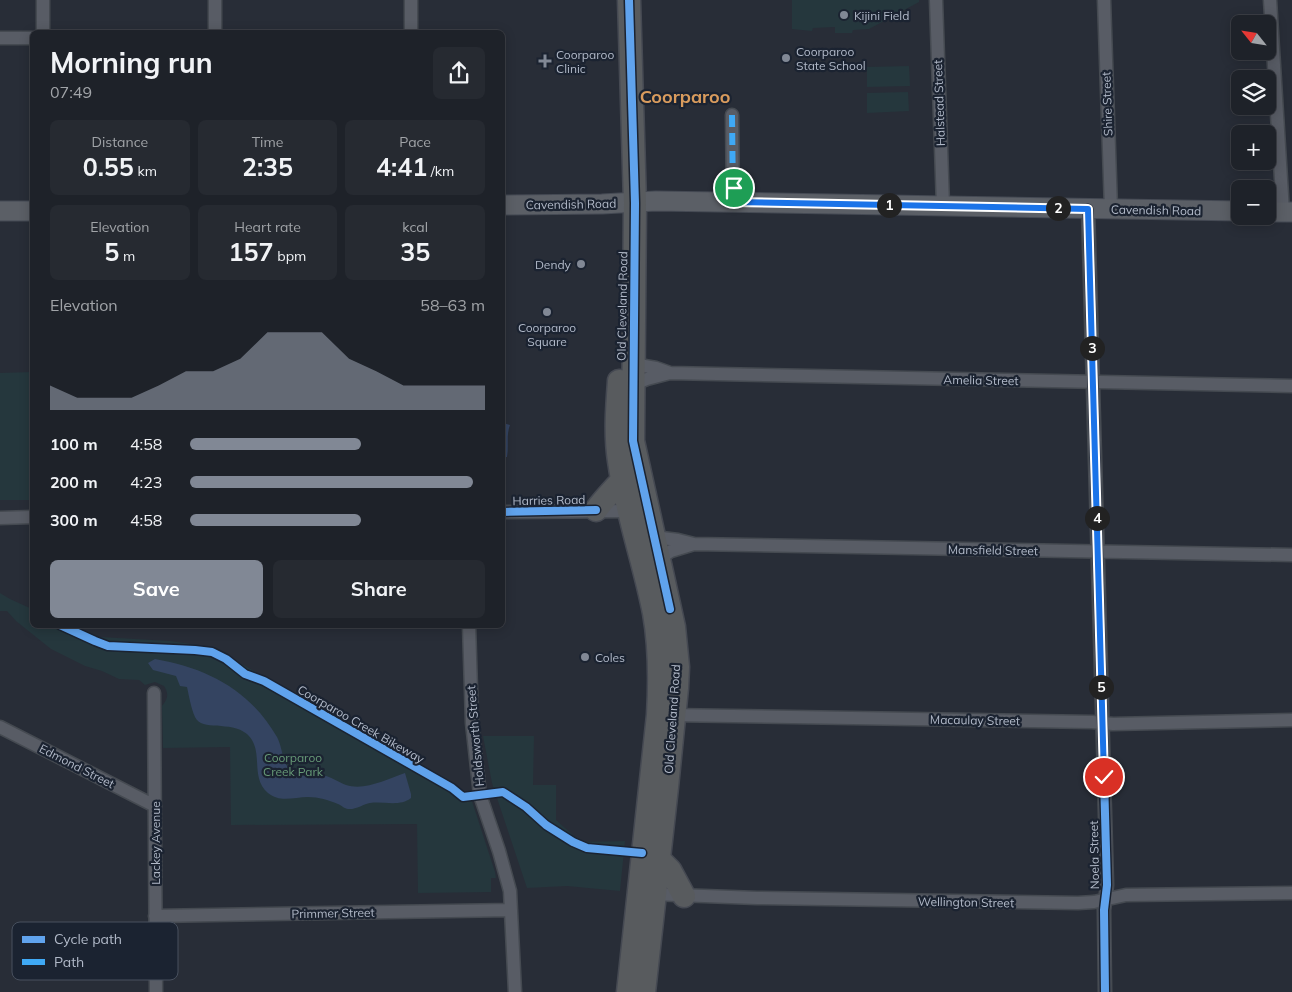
<!DOCTYPE html>
<html lang="en">
<head>
<meta charset="utf-8">
<style>
	body { margin:0; font-family:Mulish,sans-serif; background:#262a31; color:#f1f3f6; height:100vh; display:flex; flex-direction:column; font-size:19px; white-space:nowrap }
	* { box-sizing:border-box; margin:0 }
	p { font-size:16px; color:#a1a4a8 }
	.icon { flex:none; width:28px; height:28px; fill:none; stroke:currentColor; stroke-width:2; stroke-linecap:round; stroke-linejoin:round }
	.map { position:relative; flex:1; overflow:hidden }
	.drawer { position:absolute; left:30px; top:30px; width:475px; height:598px; display:flex; flex-direction:column; background:#1e2229; border-radius:8px; box-shadow:0 2px 12px #0003,0 0 0 1px #3c3f46 }
	.drawer>* { flex:none }
	.needle { width:32px; rotate:300deg }
	.tools { position:absolute; left:1231px; top:15px; display:grid; gap:10px }
	.tools a { display:grid; place-items:center; width:45px; height:45px; border-radius:8px; background:#1e2229; box-shadow:0 2px 12px #0003,0 0 0 1px #3c3f46; font-size:25px }
	.pin { position:absolute; display:grid; place-items:center; width:42px; height:42px; color:#fff; margin:-21px; border:2px solid #fff; border-radius:50%; box-shadow:0 1px 5px #0007 }
	.km { position:absolute; width:25px; height:25px; margin:-12px; border-radius:50%; background:#222; color:#fff; font-size:14px; line-height:25px; text-align:center }
	.round { display:grid; place-items:center; flex:none; width:52px; height:52px; border-radius:8px; background:#262a31 }
	.head { display:flex; align-items:center; justify-content:space-between; height:85px; padding:0 20px }
	h1 { font-size:28px; font-weight:700; line-height:38px }
	.figures { display:grid; grid-template-columns:repeat(3,1fr); gap:8px; height:85px; padding:5px 20px }
	.figures div { display:grid; align-content:center; border-radius:8px; background:#262a31; text-align:center }
	.figures b { font-size:25px; font-weight:700 }
	.figures small { font-size:14px; font-weight:400 }
	.figures p { font-size:14px }
	.chart { height:140px; padding:10px 20px }
	.chart p { display:flex; justify-content:space-between }
	.chart svg { width:100%; height:90px; margin-top:5px; fill:#818895; opacity:.7 }
	.primary-button { display:flex; gap:10px; margin-top:auto; padding:10px 20px }
	.primary-button a { flex:1; height:58px; border-radius:8px; background:#818895; color:#fff; font-size:20px; font-weight:700; line-height:58px; text-align:center }
	.primary-button a+a { background:#262a31; color:#f1f3f6 }
	ul { padding:0 20px; list-style:none; font-size:16px }
	li { display:grid; grid-template-columns:80px 60px 1fr; align-items:center; height:38px }
	li i { height:12px; border-radius:6px; background:#818895 }
	.map>svg:first-child { display:block }
	.green { fill:#25373d }
	.water { fill:#344461 }
	.lines { fill:none; stroke-linecap:round; stroke-linejoin:round }
	.street-casing { stroke:#454a51; stroke-width:15 }
	.primary-casing { stroke:#454a54; stroke-width:21 }
	.highway-casing { stroke:#454952; stroke-width:25 }
	.street { stroke:#585c65; stroke-width:12 }
	.primary { stroke:#5b5f66; stroke-width:19 }
	.highway { stroke:#585b5e; stroke-width:22 }
	.quiet { stroke:#3fa9f5; stroke-width:6; stroke-dasharray:12 6; stroke-linecap:butt }
	.cycleway-casing { stroke:#1b2331; stroke-width:11 }
	.cycleway { stroke:#60a3ed; stroke-width:8 }
	.route-casing { stroke:#fff; stroke-width:10 }
	.route { stroke:#1a73e8; stroke-width:6 }
	.poi-dot { fill:#818895; stroke:#1b2331; stroke-width:2 }
	.labels { text-anchor:middle; dominant-baseline:central; stroke-width:4.5; stroke-linejoin:round; paint-order:stroke }
	.poi-label { font-size:12px; fill:#b1b9c8; stroke:#1b2331; text-anchor:start }
	.street-label { font-size:12px; fill:#b1b9c8; stroke:#1b2331 }
	.park-label { font-size:12px; fill:#679a77; stroke:#1b2331 }
	.district-label { font-size:18px; font-weight:bold; fill:#d89b5d; stroke:#1b2331 }
	.key { fill:#1b2331; stroke:#48505e; stroke-width:1 }
	.key-label { font-size:14px; fill:#b1b9c8 }
</style>
</head>
<body>
<div class="map">
<svg width="1292" height="992" viewBox="0 0 1292 992">
	<rect width="100%" height="100%" fill="#282d37"/>
	<!-- green -->
	<path class="green" d="M792,0H919V2L869,29L853,30L852,33H835V27L813,28L812,31L792,29Z
		M909,66L910,86L867,87V67Z
		M908,92L909,111L867,113V93Z
		M32,372V500H0V373Z
		M0,593L10,599L32,609V625H71L100,637L170,641L212,647L466,793L469,792L495,872L496,878H491V892L418,893L417,824L231,825L230,747L163,748L162,706C168,699 169,694 164,686L155,682L145,685L139,680L119,679L102,671L85,666L51,649L16,621L7,611H0Z
		M483,736H534L533,785H556V820L581,842L625,841L620,891L567,886L527,888L492,783Z"/>
	<!-- water -->
	<path class="water" d="M503,423L510,425C506,435 509,446 507,457H503Z
		M155,659C207,668 250,690 277,737C282,746 282,760 289,769C299,780 310,774 321,775C330,776 338,782 346,785C365,791 387,779 405,773L411,794V798C400,807 384,801 370,803C364,804 355,810 348,809C345,809 341,805 338,804C328,800 319,797 308,797C294,797 280,803 268,793C249,777 265,750 247,734C230,720 202,732 195,717C191,708 189,696 187,687L180,686L176,676L153,670L148,663Z"/>
	<g class="lines">
		<!-- street casing -->
		<g class="street-casing">
			<path id="street" d="M43,0V32
				M215,0V32
				M411,0V32
				M936,0L943,206
				M1104,0L1111,209
				M1270,0L1283,212
				M0,38H32
				M732,115L733,202
				M1088,209L1107,885L1104,910L1105,992
				M633,364L656,368L670,373
				M632,385L647,379L670,373L1292,386
				M502,512L632,511
				M0,518L32,517
				M654,537L678,540L694,544L1292,555
				M660,558L671,551L694,544
				M469,625L472,723L480,795L499,851L510,891L515,992
				M154,693L156,992
				M670,715L1092,722L1113,724L1292,720
				M0,727L155,806
				M651,894L757,898L1078,903L1094,902L1126,895L1292,893
				M155,916L511,910"/>
		</g>
		<!-- primary casing -->
		<g class="primary-casing">
			<path id="primary" d="M502,205L602,204L656,201L1240,211
				M0,211H32
				M1268,212H1292"/>
		</g>
		<!-- highway casing -->
		<g class="highway-casing">
			<path id="highway" d="M629,0L635,203L633,441L674,627L678,667L677,688L667,787L644,992
				M619,381C617,408 615,434 619,461C626,512 644,562 654,613C660,647 660,681 658,715L628,992
				M596,510C604,499 613,490 622,480
				M659,859L670,870L684,896"/>
		</g>
		<!-- street -->
		<use href="#street" class="street"/>
		<!-- primary -->
		<use href="#primary" class="primary"/>
		<!-- highway -->
		<use href="#highway" class="highway"/>
		<!-- quiet -->
		<path class="quiet" d="M732,115L733,202"/>
		<!-- cycleway casing -->
		<g class="cycleway-casing">
			<path id="cycleway" d="M629,0L635,203L633,441L670,609
				M1088,209L1107,885L1104,910L1105,992
				M502,512L596,510
				M60,625L95,641L108,646L195,650L212,652L226,659L245,674L264,681L452,788L463,797L503,792L526,807L546,825L573,842L587,848L642,853"/>
		</g>
		<!-- cycleway -->
		<use href="#cycleway" class="cycleway"/>
	</g>
	<g class="lines">
		<!-- route casing -->
		<g class="route-casing">
			<path id="route" d="M734,188L733,202L1088,209L1104,777"/>
		</g>
		<!-- route -->
		<use href="#route" class="route"/>
	</g>
	<!-- markers -->
	<g class="poi-dot">
		<circle cx="844" cy="15" r="5"/>
		<circle cx="786" cy="58" r="5"/>
		<path d="M542.5 53.5h5v5h5v5h-5v5h-5v-5h-5v-5h5z"/>
		<circle cx="581" cy="264" r="5"/>
		<circle cx="547" cy="312" r="5"/>
		<circle cx="585" cy="657" r="5"/>
	</g>
	<g class="labels">
		<!-- poi labels -->
		<g class="poi-label">
			<text x="854" y="15">Kijini Field</text>
			<text x="796" y="51">Coorparoo<tspan x="796" dy="14">State School</tspan></text>
			<text x="556" y="54">Coorparoo<tspan x="556" dy="14">Clinic</tspan></text>
			<text x="571" y="264" text-anchor="end">Dendy</text>
			<text x="547" y="327" text-anchor="middle">Coorparoo<tspan x="547" dy="14">Square</tspan></text>
			<text x="595" y="657">Coles</text>
		</g>
		<!-- street labels -->
		<g class="street-label">
			<text transform="translate(939 103) rotate(-92)">Halstead Street</text>
			<text transform="translate(1107 104) rotate(-92)">Shire Street</text>
			<text transform="translate(571 204) rotate(-1)">Cavendish Road</text>
			<text transform="translate(1156 210) rotate(1)">Cavendish Road</text>
			<text transform="translate(622 306) rotate(-89)">Old Cleveland Road</text>
			<text transform="translate(981 380) rotate(1)">Amelia Street</text>
			<text transform="translate(549 500) rotate(-1)">Harries Road</text>
			<text transform="translate(993 550) rotate(1)">Mansfield Street</text>
			<text transform="translate(672 719) rotate(-86)">Old Cleveland Road</text>
			<text transform="translate(975 720) rotate(1)">Macaulay Street</text>
			<text transform="translate(361 724) rotate(30)">Coorparoo Creek Bikeway</text>
			<text transform="translate(475 736) rotate(-95)">Holdsworth Street</text>
			<text transform="translate(77 766) rotate(27)">Edmond Street</text>
			<text transform="translate(155 843) rotate(-90)">Lackey Avenue</text>
			<text transform="translate(1094 855) rotate(-91)">Noela Street</text>
			<text transform="translate(966 902) rotate(1)">Wellington Street</text>
			<text transform="translate(333 913) rotate(-1)">Primmer Street</text>
		</g>
		<!-- park labels -->
		<g class="park-label">
			<text x="293" y="757">Coorparoo<tspan x="293" dy="14">Creek Park</tspan></text>
		</g>
		<!-- district labels -->
		<g class="district-label">
			<text x="685" y="96">Coorparoo</text>
		</g>
	</g>
	<!-- legend -->
	<rect x="12" y="922" width="166" height="58" rx="8" class="key"/>
	<rect x="22" y="936" width="23" height="7" fill="#60a3ed"/>
	<rect x="22" y="959" width="23" height="6" fill="#3fa9f5"/>
	<g class="key-label">
		<text x="54" y="944">Cycle path</text>
		<text x="54" y="967">Path</text>
	</g>
</svg>
<div class="tools">
<a><svg class="needle" viewBox="-14 -14 28 28"><path d="M0-13l5 13h-10z" fill="#e53935"/><path d="M0 13l5-13h-10z" fill="#a1a4a8"/></svg></a>
<a><svg class="icon" aria-label="layers" viewBox="0 0 24 24"><path d="M12 4l9 5-9 5-9-5zM3 14l9 5 9-5"/></svg></a>
<a>+</a>
<a>−</a>
</div>
<div class="pin" style="left:734px;top:188px;background:#1e9e55"><svg class="icon" aria-label="arrive" viewBox="0 0 24 24"><path d="M6 21V4h12l-3 4 3 4H6"/></svg></div>
<div class="pin" style="left:1104px;top:777px;background:#d93025"><svg class="icon" aria-label="check" viewBox="0 0 24 24"><path d="M5 12l5 5 9-10"/></svg></div>
<b class="km" style="left:889px;top:205px">1</b>
<b class="km" style="left:1058px;top:208px">2</b>
<b class="km" style="left:1092px;top:348px">3</b>
<b class="km" style="left:1097px;top:518px">4</b>
<b class="km" style="left:1101px;top:687px">5</b>
<section class="drawer">
<div class="head"><div><h1>Morning run</h1><p>07:49</p></div><a class="round"><svg class="icon" aria-label="share" viewBox="0 0 24 24"><path d="M12 15V3M7 8l5-5 5 5M5 13v7h14v-7"/></svg></a></div>
<div class="figures">
<div><p>Distance</p><b>0.55<small> km</small></b></div>
<div><p>Time</p><b>2:35</b></div>
<div><p>Pace</p><b>4:41<small> /km</small></b></div>
</div>
<div class="figures">
<div><p>Elevation</p><b>5<small> m</small></b></div>
<div><p>Heart rate</p><b>157<small> bpm</small></b></div>
<div><p>kcal</p><b>35</b></div>
</div>
<div class="chart"><p><span>Elevation</span>58–63 m</p>
<svg viewBox="0 0 160 44" preserveAspectRatio="none"><path d="M0 44V32L10 38L20 38L30 38L40 32L50 25L60 25L70 19L80 6L90 6L100 6L110 19L120 25L130 32L140 32L150 32L160 32V44z"/></svg>
</div>
<ul>
<li><b>100 m</b>4:58<i style="width:58%"></i></li>
<li><b>200 m</b>4:23<i style="width:96%"></i></li>
<li><b>300 m</b>4:58<i style="width:58%"></i></li>
</ul>
<div class="primary-button"><a>Save</a><a>Share</a></div>
</section>
</div>
</body>
</html>
